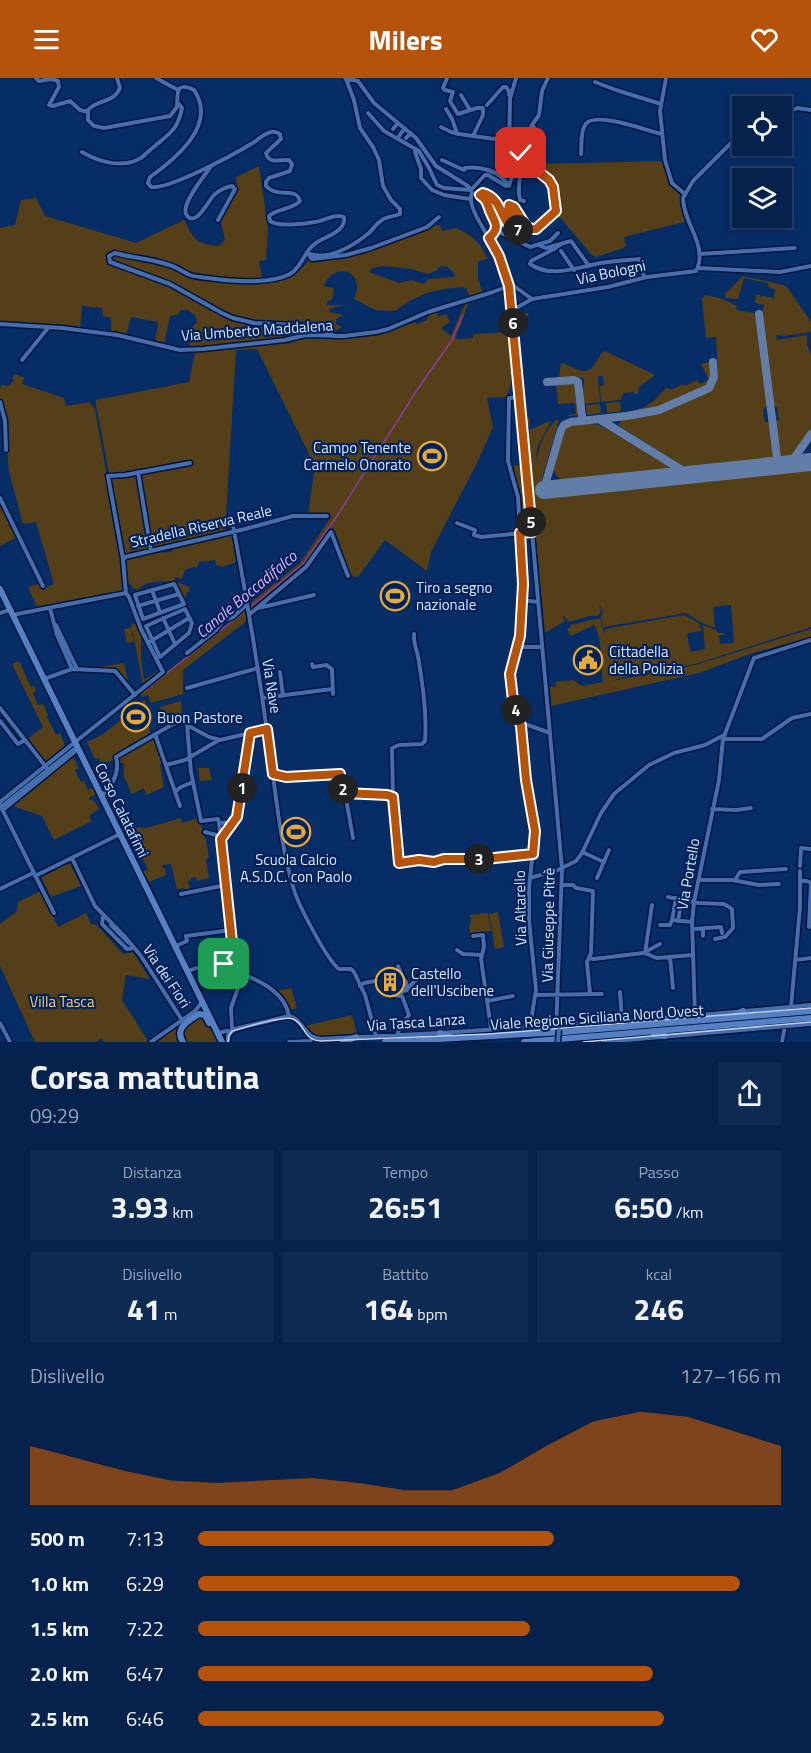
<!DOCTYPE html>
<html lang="it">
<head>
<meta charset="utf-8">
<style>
	body { margin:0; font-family:"Titillium Web",sans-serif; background:#0d2a53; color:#f1f3f6; height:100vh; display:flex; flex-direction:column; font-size:22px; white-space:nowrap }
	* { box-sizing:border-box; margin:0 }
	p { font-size:20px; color:#97a4b5 }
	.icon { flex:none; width:33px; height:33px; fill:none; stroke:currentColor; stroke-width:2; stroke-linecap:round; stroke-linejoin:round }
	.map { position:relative; height:964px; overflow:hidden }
	.side { display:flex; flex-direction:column; background:#04224c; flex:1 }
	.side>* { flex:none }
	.fabs { position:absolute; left:732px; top:18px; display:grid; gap:12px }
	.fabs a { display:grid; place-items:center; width:60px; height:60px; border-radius:0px; background:#04224c; box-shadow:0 3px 9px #0003,0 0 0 2px #253f64; font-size:30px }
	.pin { position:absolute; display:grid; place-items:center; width:51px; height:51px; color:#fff; margin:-26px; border-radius:12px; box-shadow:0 3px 9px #0006 }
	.km { position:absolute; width:30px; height:30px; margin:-15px; border-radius:50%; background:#222; color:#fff; font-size:16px; line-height:30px; text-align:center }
	.round { display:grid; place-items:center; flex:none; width:63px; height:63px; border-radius:0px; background:#0d2a53 }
	.headline { display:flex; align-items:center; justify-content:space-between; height:102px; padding:0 30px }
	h1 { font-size:33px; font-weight:700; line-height:45px }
	.metrics { display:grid; grid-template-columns:repeat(3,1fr); gap:9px; height:102px; padding:6px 30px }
	.metrics div { display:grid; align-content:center; border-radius:0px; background:#0d2a53; text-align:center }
	.metrics b { font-size:30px; font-weight:700 }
	.metrics small { font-size:16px; font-weight:400 }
	.metrics p { font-size:16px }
	.chart { height:168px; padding:12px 30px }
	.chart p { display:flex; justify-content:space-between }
	.chart svg { width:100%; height:108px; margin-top:6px; fill:#b45309; opacity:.7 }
	ul { padding:0 30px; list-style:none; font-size:20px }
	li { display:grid; grid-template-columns:96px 72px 1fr; align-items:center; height:45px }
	li i { height:15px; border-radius:8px; background:#b45309 }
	header { display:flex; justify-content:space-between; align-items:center; height:78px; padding:0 30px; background:#b45309; color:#fff; font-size:27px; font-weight:700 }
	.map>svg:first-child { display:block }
	.green { fill:#553f18; fill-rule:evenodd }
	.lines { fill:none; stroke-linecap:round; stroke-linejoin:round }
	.stream { stroke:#8a3d9e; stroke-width:1.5 }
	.taxiway { stroke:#627ea8; stroke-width:8 }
	.runway { stroke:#627ea8; stroke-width:18 }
	.minor-casing { stroke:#00143f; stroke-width:7 }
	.major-casing { stroke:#00143f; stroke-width:9 }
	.minor { stroke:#466ead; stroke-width:4 }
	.major { stroke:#5580c3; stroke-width:6 }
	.tram { stroke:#becfea; stroke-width:1.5 }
	.minor-bridge-casing { stroke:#00143f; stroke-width:7; stroke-linecap:butt }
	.minor-bridge { stroke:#466ead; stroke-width:4 }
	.route-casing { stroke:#fff; stroke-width:12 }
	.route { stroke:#b45309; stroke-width:8 }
	.labels { text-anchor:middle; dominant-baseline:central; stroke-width:4.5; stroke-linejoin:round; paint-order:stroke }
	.street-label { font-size:15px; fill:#d9e7fd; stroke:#00225a }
	.poi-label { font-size:15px; fill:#d9e7fd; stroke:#00225a; text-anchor:start }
	.park-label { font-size:15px; fill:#f9c773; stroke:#00225a }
	.water-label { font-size:16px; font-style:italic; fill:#e5acf5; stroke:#00225a }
</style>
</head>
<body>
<header><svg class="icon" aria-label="menu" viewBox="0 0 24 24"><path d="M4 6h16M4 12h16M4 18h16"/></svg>Milers<svg class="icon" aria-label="heart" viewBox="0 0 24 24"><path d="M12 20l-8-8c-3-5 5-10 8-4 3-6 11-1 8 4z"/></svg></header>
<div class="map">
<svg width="811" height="964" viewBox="0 0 811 964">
	<rect width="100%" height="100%" fill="#062d66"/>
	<!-- green -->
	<path class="green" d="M664,83L668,99L681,114V125L688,143L624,159L626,169L596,179L592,177L557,136L559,128L556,121L552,102L534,88L538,86Z
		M259,88L268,150L266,182L259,183L263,203C288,200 293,201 309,182C347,185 384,167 419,153C425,151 430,151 436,147L440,148L442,153L456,150C470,156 483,166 487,181L478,183V201L483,215L469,218L467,211L463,209C435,211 417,216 395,233L375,232L354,221C367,192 334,183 324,207L327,209L334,210L332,222L327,223V227H344L329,231L330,234L343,237L336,241V246L342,249L335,253V256L319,247L310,245L306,250L304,256L274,261L201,269L190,270V262L186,256L197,244L195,237L187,232H181L177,237L170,238L164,266L155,264L158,244L131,239L126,257L111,254V240L103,238L102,230L82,228L80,250L0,243V150L15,147L21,122L36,120L45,138L136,165L184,142C195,162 195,166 219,168L225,162L221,144L237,111L236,99ZM384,188L411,191L428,196L436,193L440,188L448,189L455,197V199L428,201L424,206L411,202L399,205L369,194L372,190Z
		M743,198L783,207L787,209L811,244V254L784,258L776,257L777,262L807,257V267L811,277V353L796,377L793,379L781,380L779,377L774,343L779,342L777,329L772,328L761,240L764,227L755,225L756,217H760V219L762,218L774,220L775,211L768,209V205L744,200L738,221L726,220L725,216Z
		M705,217L723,221L737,228L736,232L754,235L757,238L768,328L763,331L765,344H770L775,379L773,381L688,389L680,386L619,348V345L622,342L652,337L710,313L716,304L718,297L716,259L706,260L702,221Z
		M468,223L469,224L455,260L458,261L473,260V256L510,254C511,272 516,303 506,319L487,320L493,349L478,383L431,474L427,493L385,462L358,499L351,498L335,453L332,450L306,487L250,533L249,526L300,485L331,439L330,436H308L315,388L257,271L236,272L225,454L124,476L96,326V322L189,304L195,274L287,265L307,260L342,261L374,257L390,253L415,244L417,246L427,242L428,238L437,234L439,239L446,236L450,244L441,250L451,258L462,232Z
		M529,235L517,258L516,236Z
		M605,273L655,297L639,309L638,316H634L633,314L624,315L620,322L601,324L600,308H604L603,298H598L600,324L582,326L581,310H584V300L556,302L559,298L561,285H563C577,291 587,300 596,284C599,279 601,275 605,273Z
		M710,284L712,286V301L710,306L701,311L653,333L613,337V336C641,332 647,332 666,310L671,312L683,306L685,308L697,302L700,306L709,302L701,286Z
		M15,296L24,299L22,306L64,320L66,328L89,324L95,331L116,451L121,485L123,514L37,529L28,509L39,506L42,511L54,506L36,444L23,446L9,394L5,339L0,322V310L2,307L9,308L14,302L12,300Z
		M573,303L577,304L578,308L581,337L568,338L567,337L576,336L575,325L558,326L556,305L558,304Z
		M620,324L621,333L607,335L606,325Z
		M600,326L601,335L587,337L586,327Z
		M529,339L530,349L527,346L528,355H529V351C537,351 543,344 551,343L537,370L536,387C538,371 543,354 556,342H559L542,401L544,420L811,392V549L695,586L624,599L612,603L695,587L811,551V559L750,576L699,595L551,628L550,609L556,608L555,604L573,602L582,608L603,604C601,586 603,562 594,547L571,558L567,551L571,549L570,547L600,540L605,557V552L610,550L684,537L699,545L702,553L687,555L690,574L705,571L703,547L716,552L719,555H724L725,557H719L720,566L734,565L731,527L713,529L715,550L702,545L686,535L603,549L601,540L603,533L599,526L601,534L598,538H590L569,544L564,538L563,539L565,543L548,553V554L545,555L524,340Z
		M581,345L600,347L670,389V392L563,403L557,398L553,392L565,351L571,346Z
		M523,387L529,452L522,453L520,413L511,388Z
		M0,424L17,459L0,468Z
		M233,455L239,483L223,489L216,487L215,482L199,484L197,490L193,489L185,492L182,501L175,499L174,503L189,509L190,514H187L185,521L173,503C161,504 145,502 138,512L133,510L131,506L127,508L125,483L126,480L127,481L151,475L172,474V469Z
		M395,509L408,518L402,527L392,520L388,521L382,517L388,510L392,513Z
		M247,531L248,542L183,592V616L151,625L148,617L143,619L140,616L145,611Z
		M136,545L141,557V582L144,602L159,592L160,594L143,607L133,555H132L134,564L127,565L124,551L131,550L132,546Z
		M19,583L31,609L34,608L36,613L33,615L38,627L43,626L48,637L47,639L56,657L60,655L66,670L46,686L26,662L43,649L12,586Z
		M124,585L128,604L115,590L98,589Z
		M145,622L150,656L113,679L114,682L101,686L99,680L95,681L87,664L102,657Z
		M181,623L182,642L174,644L164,649L160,629Z
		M153,660L162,685L160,687L164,709L146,717L144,710L132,716L124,699V685H120L119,680Z
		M73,679L79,690L75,692L81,704L84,703L88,712L93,710L96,716L89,720L90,723L93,721L99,731L89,738L92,743L54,762L42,738L13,728Z
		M198,690H209L212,702L200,703Z
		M181,740L182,745L199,740L206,762L209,780L206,781L209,800L197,803L196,799L191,800V802L188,803L190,811L185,812L184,810L177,811L171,786L162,787V790H165L166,797L149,804L143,794L148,791L139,773L141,772L140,768L136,769L133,764L138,762L136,761L133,755L137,753L136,750L143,749V751Z
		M70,785L81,808L51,819L41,799Z
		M41,813L58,849L86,835L91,846L97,847L123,876L133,874L150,901L126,897L122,922L148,963L146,964H104L102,960L96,964H35L0,888V846L17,833L18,824Z
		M498,834L504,869L495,871L489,836Z
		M488,835L491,853L470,856L469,846L471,845L470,837Z
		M291,910L297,930L290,932L277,913Z
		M352,937L357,956L318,958L310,954L305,948Z
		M197,938L203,939L218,964H185L182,960L184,949Z
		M182,945L177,954L180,964H156Z"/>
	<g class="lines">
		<!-- stream -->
		<path class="stream" d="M250,529L303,486L335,441L417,312L452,262L463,237
			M142,615L246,532"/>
		<!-- taxiway -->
		<path class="taxiway" d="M759,236L778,388
			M547,304L574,302L578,304L582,339
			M599,341L690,397
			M790,386L811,356
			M547,412L546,404L561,352L564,347L571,344L627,338L659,332L709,310L714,299L713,284"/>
		<!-- runway -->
		<path class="runway" d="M544,412L811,384"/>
		<!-- minor casing -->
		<g class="minor-casing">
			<path id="minor" d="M36,0L39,3L52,1L58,3L59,9L49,27L53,28L70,23L80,32L88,34
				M117,0L120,10C114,25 98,21 88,32V42L94,48L104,50L170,38L177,29C178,18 174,2 194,12C218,47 175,81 150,99L148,105L151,109C168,112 233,77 251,66C257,63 264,55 271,54C275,53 276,54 280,56L281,61L266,75C269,87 280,81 289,82L292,86L290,93L269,100L266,104V108C278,121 296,108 300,123C292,132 278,130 269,138L270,143C279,149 304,146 315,144C325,143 334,135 344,139C346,154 326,158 316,165C304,172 303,188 290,196C269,207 230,203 208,200C202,199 195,199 190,197C183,194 177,189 169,187C152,181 133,180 115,175L109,178L110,184L170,206L222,235L233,240L254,245L316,248L334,258
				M156,0L178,12
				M345,0L358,3L374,25L416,60L436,88L468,108L471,112
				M447,0L443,10L445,12L453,14L450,23L458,36L477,30H483V37L473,58
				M666,0L660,33L665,82L672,105L685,116
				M595,4L616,12L661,26
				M461,17L470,32
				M487,27L503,9H506L509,13V17
				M446,31L452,41L457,55
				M368,35L384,53L419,73L429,90L437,107L444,110L471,112L485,97H488L506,108
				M782,35L798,30L811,32
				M532,47L538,55L541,63
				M441,49L451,54L459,56L509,63
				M393,51L398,45
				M399,58L405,50
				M406,60L411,55
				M415,71V74L421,91V100L432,112L444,117L470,121
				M82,74C99,84 122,91 141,80C146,76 151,71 156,67C172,54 178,50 182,30L178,25
				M581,76C582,67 580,55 585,47C593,32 648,53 662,56
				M442,82L464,92L465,90C481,88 500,93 508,107
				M524,83C520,96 517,109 520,122L524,123
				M212,87C206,96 181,125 186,136C195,152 209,121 215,116C220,112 226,109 232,108L235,111L218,142
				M509,108L522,67L532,47L539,37L542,13L548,0
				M472,115C465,130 494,164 499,179C506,196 510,212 512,230L562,791L556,953
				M472,115L480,117L483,115L493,120L513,153L518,152L519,149L508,132L509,127C521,132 521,152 536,151L556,133L553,109L549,103L525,84L512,79L509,74L510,21L516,0
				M480,117C487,123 487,125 490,133C495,145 501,149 489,160
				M495,152L530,169L550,163L558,155
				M561,166L554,171L531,183L530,186C551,201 578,189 601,185C614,183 627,182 640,181L644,199
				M538,167L546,170L571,163L589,188
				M561,173L574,192
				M308,174L309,176C330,182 353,168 369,155C373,151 377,145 382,142C387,138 394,139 400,136V131L391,122L383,108L379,82L373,69L360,50L354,22L346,1
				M699,176L795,170
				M309,177L312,181L346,177L371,170L427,149L439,139
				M698,190L780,194L811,188
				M509,208H514L532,221
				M512,230L518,229L532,221L608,209L647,199L696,193C709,168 683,145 683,120L693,103L742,54
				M0,246L62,250L117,257L180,272L203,271L285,262L306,257L344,258L376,254L388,251L428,234L493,214L509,208
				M22,282L48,250
				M520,319L509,320L508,383L518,419L523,506L520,558L510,596L513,622L521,648L526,702L535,753L529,810V842L536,912L532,936V948
				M0,324L5,343L6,372
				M138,394L151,473
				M0,420L43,508
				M457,445L475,452L474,457L481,459L532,454
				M233,447C247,521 259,594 269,668C276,716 280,766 294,812C299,828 327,882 339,891H351L354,894L365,917L376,958
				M123,481L108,398L125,397L190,385
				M174,506L184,526L143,541L135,517Z
				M152,512L160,534
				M521,522L538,524
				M138,528L179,516
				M50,530L57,557L72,591
				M258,530L314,517
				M185,531L192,545L189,555L160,579L146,548Z
				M0,535L9,532
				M250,536L306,489L331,454L348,498
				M13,538L17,536L126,515
				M163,540L175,566
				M56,547L77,591
				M151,563L189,540
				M517,569H542
				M187,575L216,552L224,542L233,539L247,526
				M312,586L313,589L326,587L332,591L333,616
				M280,594L283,618
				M44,601L72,591L115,593L135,617
				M187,610L258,590
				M262,620L332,611
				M0,630L46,689
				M0,643L18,666L25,662
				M520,646H525L550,655
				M187,647L191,694L201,743L218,741L219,745
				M155,656L180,728
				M723,661H762L792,640L811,636
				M166,687L185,682L219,662
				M273,696L286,699L340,696L344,715L393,719L399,785L419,782L434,784L445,781H485L533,775
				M175,714L181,709L193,704
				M345,715L353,760
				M102,718C113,707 120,694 116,679L173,646L184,643L187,647L209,659L220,662L267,651
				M393,719L392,670L399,667L422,666L425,663C427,637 423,610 419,584C418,574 413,566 414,556
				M0,724L163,594L141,551L129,519L126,515L123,482L125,479L245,451L293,438H327
				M0,727L54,835
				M1,729L77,669
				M712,731L736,732L751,730
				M3,732L78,671
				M219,745L238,910L231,930L232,951
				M219,745L234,744
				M205,754L220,758
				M221,760L237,739L250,655
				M582,774L604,784
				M72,780L95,828L126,860L141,878L182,942
				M800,788L801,770L811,771
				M35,798L120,756
				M530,800L558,792L576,783L582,775L601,735L614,716L649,687L674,675L705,667L724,657
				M597,800L609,772
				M699,802H732L759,807L779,806
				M735,802L740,794L786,791
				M800,803H807L811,805L809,849
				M562,807H573L576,810L593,813L591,875L587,884L590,916
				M0,811L33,795
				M181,816L226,807
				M668,819L699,825L724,826L732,831L733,850L725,859L715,861
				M103,838L102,846L127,871L134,870
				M672,842L676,820
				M678,843L682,821
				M111,847L129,865
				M660,847H670L672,842L692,844
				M693,851L721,849L722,855
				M473,858L483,857L484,869L481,881L491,950
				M703,858V851
				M176,868L187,863L186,858L232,852
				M457,872L463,876L482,877
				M645,874L660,866
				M645,875L652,827
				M670,879L673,910
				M589,880L594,881L643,875C648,875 652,879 657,880L692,877
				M795,882L811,880
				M398,888L402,898
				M188,893C197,890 210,884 220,885C227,886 235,892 241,895C261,904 285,914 289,938
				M398,898L399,905L405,903
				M360,908L364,905L402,898L406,904L407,912L392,917L402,918L409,937L399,952L397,957
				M408,910L418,900
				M620,914L622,942
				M535,917L602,916
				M487,923L513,918
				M791,929L800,829V793
				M695,937L692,844L694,824L719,702L723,661L754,580L811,562
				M0,945L10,964
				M218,955L289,938C301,941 303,953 313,959
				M313,959L320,961L440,955L701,937L811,927
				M151,964L195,933L202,924
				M228,964V957L233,953
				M289,964L310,963L313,959
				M603,964L811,946
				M782,964L785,948"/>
		</g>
		<!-- major casing -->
		<g class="major-casing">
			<path id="major" d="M0,511L222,964
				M732,939L743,933
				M440,955L451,959
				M654,956L665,958
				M183,964C174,950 188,943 199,936L205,937L209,945
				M343,964L356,959
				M385,964L563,954L811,933
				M524,964L811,940"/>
		</g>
		<!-- minor -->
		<use href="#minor" class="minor"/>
		<!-- major -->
		<use href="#major" class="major"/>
		<!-- tram -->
		<path class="tram" d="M228,964L229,958L232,953C243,950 284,937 293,941C306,946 302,962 321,963L489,956L811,930
			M583,964L811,944"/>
		<!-- minor-bridge casing -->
		<g class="minor-bridge-casing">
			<path id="minor-bridge" d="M558,964L559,952"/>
		</g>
		<!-- minor-bridge -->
		<use href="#minor-bridge" class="minor-bridge"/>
	</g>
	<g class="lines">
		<!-- route casing -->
		<g class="route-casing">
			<path id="route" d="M224,886L235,892L221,761L237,739L250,655L267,651L273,696L286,699L340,696L344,715L387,717L393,719L399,785L419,782L434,784L444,781H485L533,776L535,753L526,702L521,648L513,622L510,596L520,558L523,506L520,455L532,454L509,208L499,178L489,160C501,149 495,145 490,133C487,125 487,122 480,117L483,115C502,120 501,144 515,153L518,152L519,149L508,132L509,127L514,129L526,148L532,151H536L556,133L553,109L549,102L530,87L518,81L521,75"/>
		</g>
		<!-- route -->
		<use href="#route" class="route"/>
	</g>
	<!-- icons -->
	<defs>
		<g id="stadium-ring" transform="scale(1.5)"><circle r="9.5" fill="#00225a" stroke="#e8ab37" stroke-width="1.5"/><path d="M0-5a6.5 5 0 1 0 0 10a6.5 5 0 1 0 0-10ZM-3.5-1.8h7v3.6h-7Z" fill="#e8ab37"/></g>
		<g id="civic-ring" transform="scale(1.5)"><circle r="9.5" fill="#00225a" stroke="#e8ab37" stroke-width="1.5"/><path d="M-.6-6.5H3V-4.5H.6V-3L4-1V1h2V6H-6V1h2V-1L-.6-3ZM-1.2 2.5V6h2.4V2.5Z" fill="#e8ab37"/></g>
		<g id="building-ring" transform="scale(1.5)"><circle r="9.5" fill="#00225a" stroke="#e8ab37" stroke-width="1.5"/><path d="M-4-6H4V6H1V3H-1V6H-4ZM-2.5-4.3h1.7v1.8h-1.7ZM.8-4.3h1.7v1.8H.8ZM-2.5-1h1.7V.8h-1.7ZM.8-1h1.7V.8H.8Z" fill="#e8ab37"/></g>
	</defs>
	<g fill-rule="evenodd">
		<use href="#stadium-ring" x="432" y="378"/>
		<use href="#stadium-ring" x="395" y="518"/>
		<use href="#civic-ring" x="588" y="582"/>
		<use href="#stadium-ring" x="136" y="639"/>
		<use href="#stadium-ring" x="296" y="754"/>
		<use href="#building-ring" x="390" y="904"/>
	</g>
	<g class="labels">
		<!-- street labels -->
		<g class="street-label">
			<text transform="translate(611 194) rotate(-12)">Via Bologni</text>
			<text transform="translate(257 252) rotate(-4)">Via Umberto Maddalena</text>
			<text transform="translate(201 448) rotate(-13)">Stradella Riserva Reale</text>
			<text transform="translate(272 608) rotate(81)">Via Nave</text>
			<text transform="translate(122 732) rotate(64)">Corso Calatafimi</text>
			<text transform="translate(688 796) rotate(-80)">Via Portello</text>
			<text transform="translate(520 830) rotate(-91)">Via Altarello</text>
			<text transform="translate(548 847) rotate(-89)">Via Giuseppe Pitrè</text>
			<text transform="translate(167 898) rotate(56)">Via dei Fiori</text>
			<text transform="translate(597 939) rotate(-4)">Viale Regione Siciliana Nord Ovest</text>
			<text transform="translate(416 944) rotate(-4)">Via Tasca Lanza</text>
		</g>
		<!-- poi labels -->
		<g class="poi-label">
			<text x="411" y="369" text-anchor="end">Campo Tenente<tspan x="411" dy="17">Carmelo Onorato</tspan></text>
			<text x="416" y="509">Tiro a segno<tspan x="416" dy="17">nazionale</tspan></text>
			<text x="609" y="573">Cittadella<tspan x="609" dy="17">della Polizia</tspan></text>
			<text x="157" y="639">Buon Pastore</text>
			<text x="296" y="781" text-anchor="middle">Scuola Calcio<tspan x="296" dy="17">A.S.D.C. con Paolo</tspan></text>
			<text x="411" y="895">Castello<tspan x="411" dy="17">dell'Uscibene</tspan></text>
		</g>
		<!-- park labels -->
		<g class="park-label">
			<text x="62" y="923">Villa Tasca</text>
		</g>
		<!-- water labels -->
		<g class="water-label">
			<text transform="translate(246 516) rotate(-40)">Canale Boccadifalco</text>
		</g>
	</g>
</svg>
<div class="fabs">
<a><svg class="icon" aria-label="locate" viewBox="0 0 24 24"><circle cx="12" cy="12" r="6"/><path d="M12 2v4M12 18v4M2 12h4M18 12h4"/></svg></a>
<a><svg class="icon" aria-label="layers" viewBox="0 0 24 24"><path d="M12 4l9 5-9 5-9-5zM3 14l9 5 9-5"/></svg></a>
</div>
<div class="pin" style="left:224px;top:886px;background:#1e9e55"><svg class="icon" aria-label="arrive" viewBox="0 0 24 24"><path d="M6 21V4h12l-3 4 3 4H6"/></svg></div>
<div class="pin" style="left:521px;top:75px;background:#d93025"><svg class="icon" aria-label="check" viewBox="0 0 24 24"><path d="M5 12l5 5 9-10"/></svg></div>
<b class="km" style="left:242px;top:710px">1</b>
<b class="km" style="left:343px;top:711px">2</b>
<b class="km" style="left:479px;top:781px">3</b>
<b class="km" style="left:516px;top:632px">4</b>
<b class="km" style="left:531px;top:444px">5</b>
<b class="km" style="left:513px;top:245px">6</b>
<b class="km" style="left:518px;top:152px">7</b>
</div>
<section class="side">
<div class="headline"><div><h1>Corsa mattutina</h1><p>09:29</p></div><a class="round"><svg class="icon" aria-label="share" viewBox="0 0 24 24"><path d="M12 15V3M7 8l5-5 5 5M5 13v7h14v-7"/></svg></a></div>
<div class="metrics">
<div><p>Distanza</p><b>3.93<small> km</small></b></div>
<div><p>Tempo</p><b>26:51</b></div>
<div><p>Passo</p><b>6:50<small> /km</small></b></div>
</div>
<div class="metrics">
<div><p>Dislivello</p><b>41<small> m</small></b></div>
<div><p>Battito</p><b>164<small> bpm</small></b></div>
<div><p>kcal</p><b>246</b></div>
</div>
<div class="chart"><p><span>Dislivello</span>127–166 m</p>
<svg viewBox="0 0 160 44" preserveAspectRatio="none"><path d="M0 44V20L10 25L20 30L30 34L40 35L50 34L60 33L70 35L80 38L90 38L100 31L110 20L120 10L130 6L140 8L150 14L160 20V44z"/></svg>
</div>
<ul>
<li><b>500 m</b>7:13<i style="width:61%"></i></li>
<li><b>1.0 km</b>6:29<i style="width:93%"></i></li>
<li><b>1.5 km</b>7:22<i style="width:57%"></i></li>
<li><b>2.0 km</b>6:47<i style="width:78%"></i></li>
<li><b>2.5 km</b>6:46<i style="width:80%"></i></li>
</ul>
</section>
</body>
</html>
